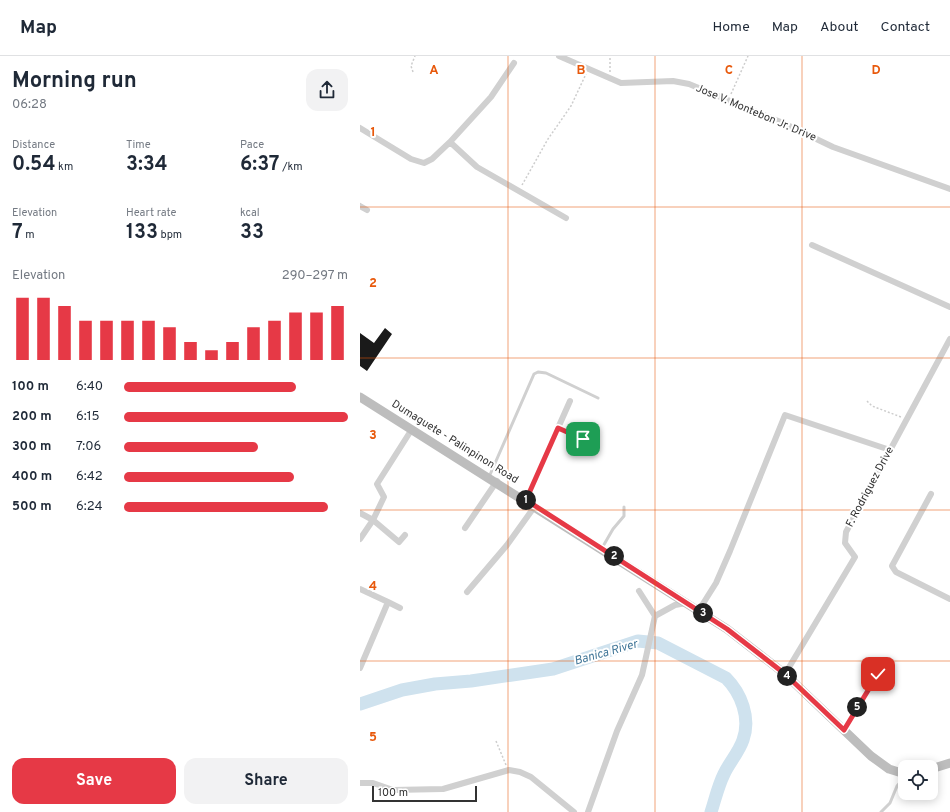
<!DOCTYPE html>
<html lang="en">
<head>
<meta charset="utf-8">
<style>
	body { margin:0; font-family:Overpass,sans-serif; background:#f2f2f3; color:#1f2937; height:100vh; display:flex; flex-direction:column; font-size:15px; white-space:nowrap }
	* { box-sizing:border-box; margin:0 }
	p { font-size:13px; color:#747a83 }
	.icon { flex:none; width:22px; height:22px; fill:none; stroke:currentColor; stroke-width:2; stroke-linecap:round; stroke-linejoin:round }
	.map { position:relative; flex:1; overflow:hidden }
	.side { display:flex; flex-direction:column; background:#fff; width:360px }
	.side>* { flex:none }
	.buttons { position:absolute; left:538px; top:704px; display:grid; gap:8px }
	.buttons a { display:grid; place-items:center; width:40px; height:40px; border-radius:8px; background:#fff; box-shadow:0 2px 10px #0003; font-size:20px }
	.scale { position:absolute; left:12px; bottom:10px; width:105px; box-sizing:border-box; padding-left:4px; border:2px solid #333; border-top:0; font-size:11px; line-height:14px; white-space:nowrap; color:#333; -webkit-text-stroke:3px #fff; paint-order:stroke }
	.pin { position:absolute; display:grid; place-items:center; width:34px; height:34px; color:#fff; margin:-17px; border-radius:8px; box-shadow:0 2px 6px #0006 }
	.km { position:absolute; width:20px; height:20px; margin:-10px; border-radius:50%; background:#222; color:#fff; font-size:11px; line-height:20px; text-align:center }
	.round { display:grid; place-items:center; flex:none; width:42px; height:42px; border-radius:12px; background:#f2f2f3 }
	.headline { display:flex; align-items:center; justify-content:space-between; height:68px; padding:0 12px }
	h1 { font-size:22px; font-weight:700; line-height:30px }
	.metrics { display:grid; grid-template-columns:repeat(3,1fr); gap:6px; height:68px; padding:4px 12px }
	.metrics div { display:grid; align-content:center }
	.metrics b { font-size:20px; font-weight:700 }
	.metrics small { font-size:11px; font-weight:400 }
	.metrics p { font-size:11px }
	.chart { height:112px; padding:8px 12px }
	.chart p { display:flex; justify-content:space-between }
	.chart svg { width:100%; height:72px; margin-top:4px; stroke:#e63946; stroke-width:6 }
	.primary-button { display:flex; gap:8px; margin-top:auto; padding:8px 12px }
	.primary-button a { flex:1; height:46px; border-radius:12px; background:#e63946; color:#fff; font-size:16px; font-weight:700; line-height:46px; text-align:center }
	.primary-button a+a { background:#f2f2f3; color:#1f2937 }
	ul { padding:0 12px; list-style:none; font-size:13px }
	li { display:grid; grid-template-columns:64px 48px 1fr; align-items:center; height:30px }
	li i { height:10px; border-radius:5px; background:#e63946 }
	header { display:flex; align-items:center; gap:24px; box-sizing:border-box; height:56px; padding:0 20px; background:#fff; border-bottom:1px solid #e0e1e3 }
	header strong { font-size:19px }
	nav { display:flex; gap:22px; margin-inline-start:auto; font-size:14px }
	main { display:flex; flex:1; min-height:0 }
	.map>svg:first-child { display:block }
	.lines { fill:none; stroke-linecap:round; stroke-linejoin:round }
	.river { stroke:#cfe2ee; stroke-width:13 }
	.building { fill:#1a1a1a }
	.path { stroke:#cdcdcd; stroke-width:1.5; stroke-dasharray:2 2; stroke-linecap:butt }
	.lane { stroke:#d0d0d0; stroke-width:3 }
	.street { stroke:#d0d0d0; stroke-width:6 }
	.secondary { stroke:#bdbdbd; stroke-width:9 }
	.route-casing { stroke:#fff; stroke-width:8 }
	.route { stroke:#e63946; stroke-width:5 }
	.grid { fill:none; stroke:#e8590c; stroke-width:1; stroke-opacity:0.55 }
	.labels { text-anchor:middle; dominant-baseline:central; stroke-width:4; stroke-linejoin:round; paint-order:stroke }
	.street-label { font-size:11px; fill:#333; stroke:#fff }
	.water-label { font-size:12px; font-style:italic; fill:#3f7597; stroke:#fff }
	.grid-label { font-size:13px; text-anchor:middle; font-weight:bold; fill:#e8590c; stroke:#fff; stroke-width:4; stroke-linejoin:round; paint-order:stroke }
</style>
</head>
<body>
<header>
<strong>Map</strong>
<nav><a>Home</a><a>Map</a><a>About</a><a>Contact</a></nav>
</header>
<main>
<section class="side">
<div class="headline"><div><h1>Morning run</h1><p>06:28</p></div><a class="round"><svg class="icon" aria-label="share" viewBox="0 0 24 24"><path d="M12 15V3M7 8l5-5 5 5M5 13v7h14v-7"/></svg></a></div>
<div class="metrics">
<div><p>Distance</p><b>0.54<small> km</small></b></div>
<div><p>Time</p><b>3:34</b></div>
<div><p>Pace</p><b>6:37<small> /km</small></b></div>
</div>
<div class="metrics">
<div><p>Elevation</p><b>7<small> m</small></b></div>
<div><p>Heart rate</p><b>133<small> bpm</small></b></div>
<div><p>kcal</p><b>33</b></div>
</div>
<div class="chart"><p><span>Elevation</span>290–297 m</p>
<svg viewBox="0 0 160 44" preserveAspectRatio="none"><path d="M5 44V6M15 44V6M25 44V11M35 44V20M45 44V20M55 44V20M65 44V20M75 44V24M85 44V33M95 44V38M105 44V33M115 44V24M125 44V20M135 44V15M145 44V15M155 44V11"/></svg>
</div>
<ul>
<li><b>100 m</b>6:40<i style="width:77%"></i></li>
<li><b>200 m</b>6:15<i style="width:100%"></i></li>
<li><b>300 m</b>7:06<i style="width:60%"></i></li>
<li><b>400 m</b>6:42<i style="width:76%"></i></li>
<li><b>500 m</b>6:24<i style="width:91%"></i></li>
</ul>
<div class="primary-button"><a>Save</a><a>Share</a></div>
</section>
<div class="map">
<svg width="590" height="756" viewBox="0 0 590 756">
	<rect width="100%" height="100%" fill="#fff"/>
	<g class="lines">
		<!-- river -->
		<path class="river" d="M0,648L42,634L75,628L111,625L193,613L278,585L298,587L366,622C381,637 391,662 383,684C379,696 369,707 364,718C358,730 355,744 351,756"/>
	</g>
	<!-- building -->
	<path class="building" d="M25,272L32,278L7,315L0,310V277L14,287Z"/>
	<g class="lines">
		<!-- path -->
		<path class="path" d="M53,16L51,10L55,0
			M250,16V0
			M371,38L388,0
			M162,129L188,83L211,50L226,18
			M507,345L512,350L541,361
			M136,685L146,709"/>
		<!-- lane -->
		<path class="lane" d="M198,372L223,383
			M129,421L174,318L178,316L186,317L238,342
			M242,492L253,473L264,460V451
			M521,756L530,747L537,730L545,721"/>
		<!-- street -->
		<path class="street" d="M199,0L261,27L313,25L329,28L423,67L473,91L590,133
			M0,72L51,103L64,107L72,103L90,86L117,111L206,162
			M90,86L131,41L154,7
			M0,150L7,154
			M452,189L590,251
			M571,438L532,510L536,516L590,543
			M166,444L210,345
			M0,457L13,464L39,486L45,479
			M105,472L137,425
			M0,483L13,464L24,441L17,428L52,373
			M0,533L28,546L0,612
			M107,536L147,489L175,450
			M28,546L40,552
			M339,554L356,527L370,495L425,359L530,394
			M295,560L315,549L326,547
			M425,618L495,501L485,487L486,476L590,283
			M484,674L518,618
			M0,727H13L33,734L83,733L149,714L160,716L171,721L214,756
			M228,756L257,675L282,619L295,560L279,535"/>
		<!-- secondary -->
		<path class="secondary" d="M0,341L367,573L425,618L511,700L529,713L545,718
			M571,713L590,707"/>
	</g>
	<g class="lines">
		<!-- route casing -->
		<g class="route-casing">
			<path id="route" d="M223,383L198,372L166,444L367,573L425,618L484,674L518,618"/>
		</g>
		<!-- route -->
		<use href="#route" class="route"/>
	</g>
	<!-- grid -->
	<path class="grid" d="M148,0V756M295,0V756M442,0V756M0,151H590M0,302H590M0,454H590M0,605H590"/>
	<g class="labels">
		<!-- street labels -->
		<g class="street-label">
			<text transform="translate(396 57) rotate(23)">Jose V. Montebon Jr. Drive</text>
			<text transform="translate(95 386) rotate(32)">Dumaguete - Palinpinon Road</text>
			<text transform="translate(510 431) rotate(-62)">F. Rodriguez Drive</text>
		</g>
		<!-- water labels -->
		<g class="water-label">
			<text transform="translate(246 597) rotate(-16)">Banica River</text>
		</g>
	</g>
	<g class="grid-label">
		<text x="74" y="18">A</text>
		<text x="221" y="18">B</text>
		<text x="369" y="18">C</text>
		<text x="516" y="18">D</text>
		<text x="13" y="80">1</text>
		<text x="13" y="231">2</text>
		<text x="13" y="383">3</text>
		<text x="13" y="534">4</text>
		<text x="13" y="685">5</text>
	</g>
</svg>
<div class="buttons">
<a><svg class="icon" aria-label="locate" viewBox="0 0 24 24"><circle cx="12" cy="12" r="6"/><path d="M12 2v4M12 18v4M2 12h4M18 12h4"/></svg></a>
</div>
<div class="scale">100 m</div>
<div class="pin" style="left:223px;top:383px;background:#1e9e55"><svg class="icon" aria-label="arrive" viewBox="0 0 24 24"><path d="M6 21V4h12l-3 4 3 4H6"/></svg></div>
<div class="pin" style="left:518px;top:618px;background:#d93025"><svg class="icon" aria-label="check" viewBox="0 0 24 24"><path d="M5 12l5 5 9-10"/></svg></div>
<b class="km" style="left:166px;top:444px">1</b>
<b class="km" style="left:254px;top:500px">2</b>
<b class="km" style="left:343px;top:557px">3</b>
<b class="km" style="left:427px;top:620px">4</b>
<b class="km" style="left:497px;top:651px">5</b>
</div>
</main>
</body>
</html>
